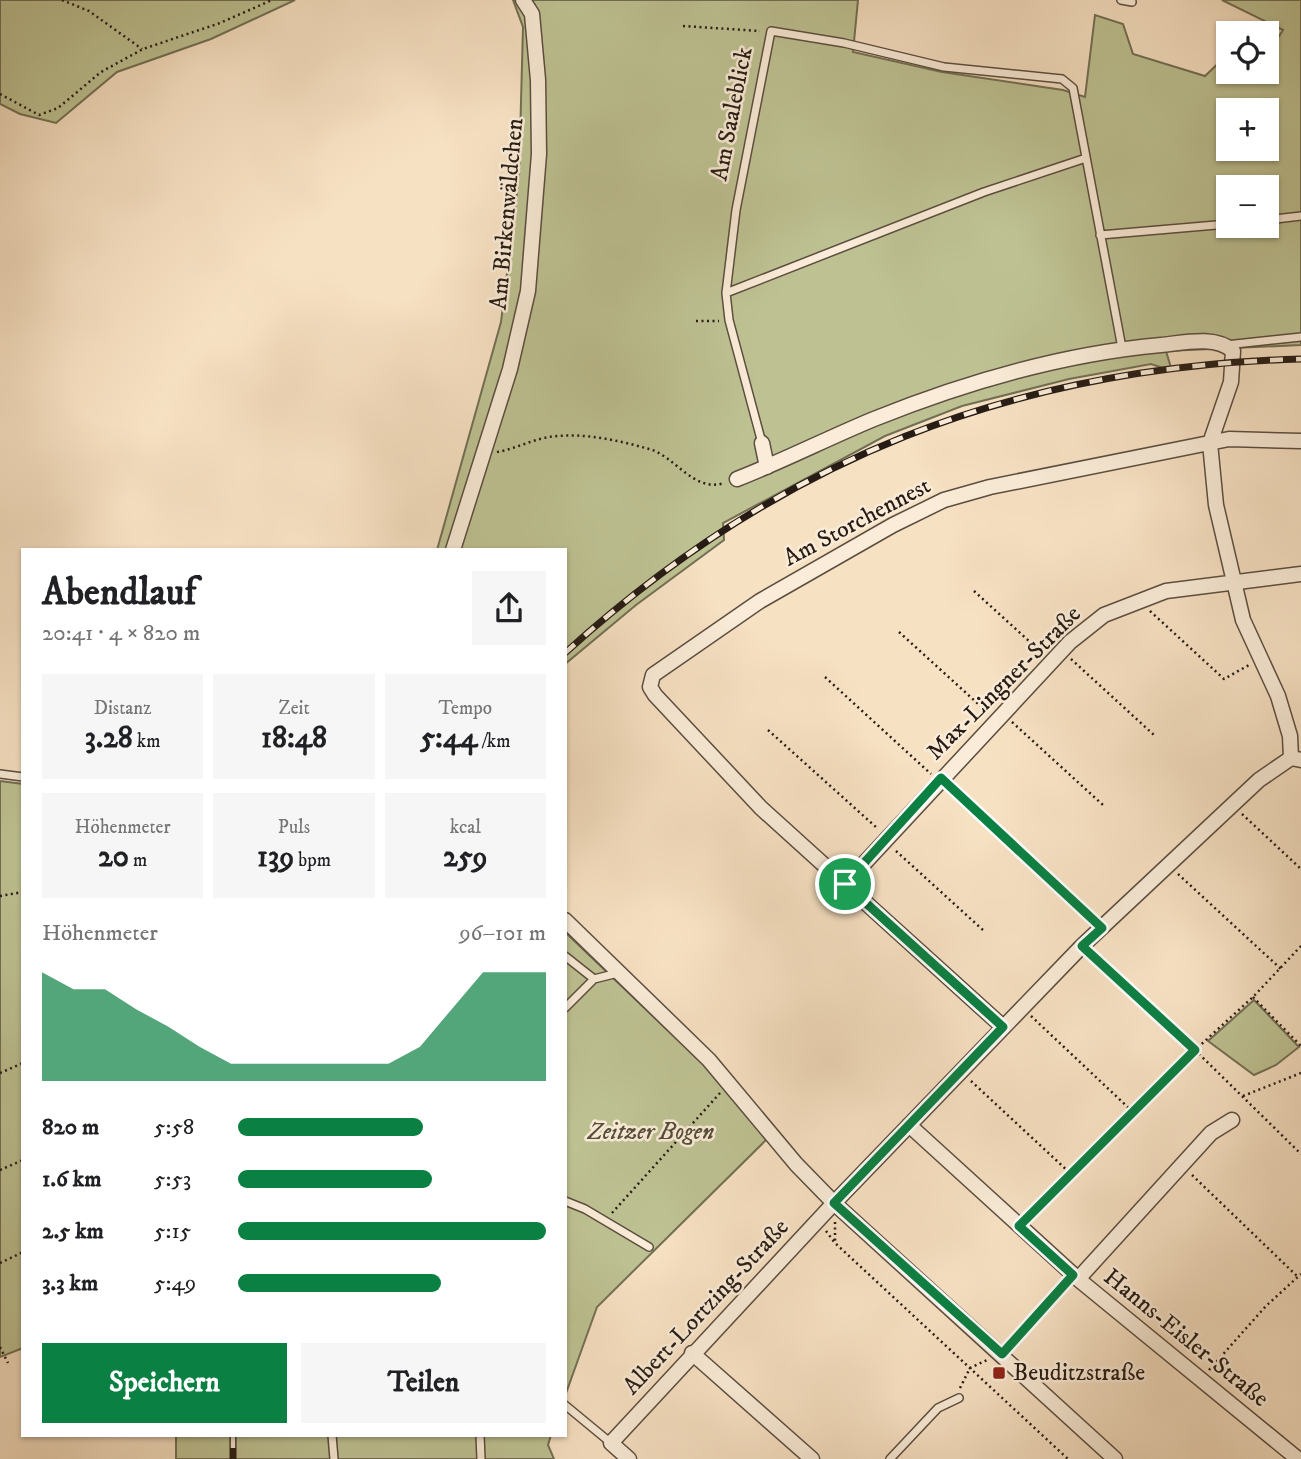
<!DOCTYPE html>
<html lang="de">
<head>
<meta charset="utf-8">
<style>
	body { margin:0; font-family:"IM FELL DW Pica",serif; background:#f6f6f6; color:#202124; height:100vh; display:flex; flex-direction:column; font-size:26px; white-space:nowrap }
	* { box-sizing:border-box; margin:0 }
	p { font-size:23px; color:#757577 }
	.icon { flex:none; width:38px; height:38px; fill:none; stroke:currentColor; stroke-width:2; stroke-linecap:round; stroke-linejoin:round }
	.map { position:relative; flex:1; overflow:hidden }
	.side { position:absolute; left:21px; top:548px; width:546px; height:889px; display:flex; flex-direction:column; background:#fff; border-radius:0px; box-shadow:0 2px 5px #0004 }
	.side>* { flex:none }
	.tools { position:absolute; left:1216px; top:21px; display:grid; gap:14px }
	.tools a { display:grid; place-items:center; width:63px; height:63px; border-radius:0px; background:#fff; box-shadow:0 2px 5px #0004; font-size:35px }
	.pin { position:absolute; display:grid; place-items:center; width:60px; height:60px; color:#fff; margin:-30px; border:4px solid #fff; border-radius:50%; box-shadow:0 2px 7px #0007 }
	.round { display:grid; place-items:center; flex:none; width:74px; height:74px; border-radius:0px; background:#f6f6f6 }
	.head { display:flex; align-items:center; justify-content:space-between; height:119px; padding:0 21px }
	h1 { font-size:38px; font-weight:700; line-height:52px }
	.stats { display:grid; grid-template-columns:repeat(3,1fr); gap:10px; height:119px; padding:7px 21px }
	.stats div { display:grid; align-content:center; border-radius:0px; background:#f6f6f6; text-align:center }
	.stats b { font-size:30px; font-weight:700 }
	.stats small { font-size:19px; font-weight:400 }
	.stats p { font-size:19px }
	.chart { height:196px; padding:14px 21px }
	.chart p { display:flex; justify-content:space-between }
	.chart svg { width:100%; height:126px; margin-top:7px; fill:#0b8043; opacity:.7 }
	.button { display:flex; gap:14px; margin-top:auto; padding:14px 21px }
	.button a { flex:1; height:80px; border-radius:0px; background:#0b8043; color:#fff; font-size:28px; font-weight:700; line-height:80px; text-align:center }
	.button a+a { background:#f6f6f6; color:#202124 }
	ul { padding:0 21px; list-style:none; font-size:23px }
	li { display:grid; grid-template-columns:112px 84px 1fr; align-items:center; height:52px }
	li i { height:18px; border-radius:9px; background:#0b8043 }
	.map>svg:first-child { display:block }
	.green { fill:#bec293; stroke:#726f54; stroke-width:2; fill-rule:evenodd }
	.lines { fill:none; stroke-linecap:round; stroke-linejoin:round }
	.service-casing { stroke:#5b4d40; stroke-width:10 }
	.minor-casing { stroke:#5b4d40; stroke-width:17 }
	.path { stroke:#271c15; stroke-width:2.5; stroke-dasharray:2 3.5; stroke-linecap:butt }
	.service { stroke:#faecd8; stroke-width:7 }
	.minor { stroke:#faecd8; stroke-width:14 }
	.rail-casing { stroke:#271c15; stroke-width:7 }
	.rail { stroke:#faecd8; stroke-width:4.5; stroke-dasharray:13; stroke-linecap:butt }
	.route-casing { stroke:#fff; stroke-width:14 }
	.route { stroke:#0b8043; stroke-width:9 }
	.poi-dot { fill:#8f2418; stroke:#faecd8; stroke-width:2.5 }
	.labels { text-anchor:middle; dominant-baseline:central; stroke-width:5; stroke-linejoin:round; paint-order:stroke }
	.street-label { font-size:24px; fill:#271c15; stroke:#faecd8 }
	.park-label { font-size:24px; font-style:italic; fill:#544e3b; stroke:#faecd8 }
	.poi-label { font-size:24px; fill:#271c15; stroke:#faecd8; text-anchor:start }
</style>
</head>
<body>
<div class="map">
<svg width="1301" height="1459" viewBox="0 0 1301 1459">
	<rect width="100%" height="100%" fill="#f7e1c3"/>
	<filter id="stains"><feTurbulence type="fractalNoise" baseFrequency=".00286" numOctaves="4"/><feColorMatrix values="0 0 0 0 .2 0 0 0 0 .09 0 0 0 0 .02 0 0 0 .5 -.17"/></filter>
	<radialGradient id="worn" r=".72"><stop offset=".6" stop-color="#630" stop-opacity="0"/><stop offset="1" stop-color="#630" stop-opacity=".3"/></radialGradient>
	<!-- green -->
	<path class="green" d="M0,0H295L211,39L117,72L56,123L20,114L0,104Z
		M513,0H858L853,52L942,72L1063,90L1085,97L1095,15L1123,24L1133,54L1205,76L1228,54V72H1267V47H1272L1283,30L1222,0H1301V345L1166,351L1172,371L1151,364L1069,379L962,406L885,436L723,523L724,540L636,605L565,664V550H437L501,322L519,177L523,27ZM1228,110H1267V149H1228ZM1228,187H1267V226H1228Z
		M0,781L23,784V1348L0,1357Z
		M565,932L726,1086L766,1140L597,1307L565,1396Z
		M1254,1000L1299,1047L1276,1065L1254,1075L1208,1041Z
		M176,1435H551L548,1445L554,1459H176Z"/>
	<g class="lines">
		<!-- service casing -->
		<g class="service-casing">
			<path id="service" d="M1121,0L1132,2
				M1267,220L1301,216
				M1100,235L1228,224
				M726,293L984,192L1086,158
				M1226,345L1301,337
				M762,443L729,320L726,293L736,210L771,31L844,43L944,67L1062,79L1073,88L1122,348
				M0,774L23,777
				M565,956L594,979
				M565,1008L594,979L618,973
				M565,1201L585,1209L649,1247
				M565,1405L611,1443
				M332,1435L334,1459
				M480,1435L481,1459
				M890,1459L938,1408L959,1398"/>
		</g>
		<!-- minor casing -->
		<g class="minor-casing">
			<path id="minor" d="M762,443L767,467
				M737,479C783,461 828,438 874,419C966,382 1061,354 1161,345C1183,343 1215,335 1233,351L1231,382L1210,443L1216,505L1243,620L1278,696L1290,736L1291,758
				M453,550L510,369L528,291L539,154L538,80L532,14L523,0
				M845,884L1070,642L1104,615L1166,591L1301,574
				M565,920L709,1060L796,1164L834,1203L1115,1459
				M1003,1027L761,808L655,695L650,687L653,675L760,601L893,525L944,500L990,487L1229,439L1301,441
				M909,1125L1078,1279L1298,1459
				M1078,1279L1211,1133L1232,1120
				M692,1353L812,1459
				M629,1459L611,1443L834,1203L1082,946L1259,780L1291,758L1301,760"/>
		</g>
		<!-- path -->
		<path class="path" d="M62,0L89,11L142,49
			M683,26L760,31
			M0,94L39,115L58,108L101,72L143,49L220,23L272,0
			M696,321H719
			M497,452C515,449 531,440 549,437C582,432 617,440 649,449C675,456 694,493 724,483
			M974,591L1041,652
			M1150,611L1224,679L1249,665
			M899,632L986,711
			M1071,659L1154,735
			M825,677L931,774
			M1012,722L1103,805
			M768,730L877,828
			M951,787L1092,918
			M1242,814L1301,869
			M896,851L984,931
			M1178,874L1281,969
			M0,896L23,892
			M1301,946L1253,997L1195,1050L1301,1154
			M1253,997L1301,1046
			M1031,1016L1133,1112
			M0,1073L23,1063
			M971,1081L1071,1174
			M1243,1096L1301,1073
			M0,1170L23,1160
			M1192,1175L1298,1277
			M612,1213L720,1093
			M1029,1216L1195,1050L1092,955
			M835,1222V1243
			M826,1231L835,1243L1068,1459
			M0,1263L23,1252
			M1010,1345L1064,1285
			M0,1347L8,1363
			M1209,1370L1266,1306L1301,1274
			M960,1388L970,1368L987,1360"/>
		<!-- service -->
		<use href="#service" class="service"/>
		<!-- minor -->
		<use href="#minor" class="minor"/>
		<!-- rail casing -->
		<g class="rail-casing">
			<path id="rail" d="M565,653C779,459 1013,367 1301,359
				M233,1435V1459"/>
		</g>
		<!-- rail -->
		<use href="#rail" class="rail"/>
	</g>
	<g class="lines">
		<!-- route casing -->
		<g class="route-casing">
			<path id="route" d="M941,778L1102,928L1082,946L1195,1050L1019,1226L1073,1275L1002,1354L834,1203L1003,1027L845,884Z"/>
		</g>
		<!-- route -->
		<use href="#route" class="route"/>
	</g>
	<!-- markers -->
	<rect class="poi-dot" x="992" y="1366" width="14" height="14" rx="3.5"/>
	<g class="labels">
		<!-- street labels -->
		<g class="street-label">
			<text transform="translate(732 114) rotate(-79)">Am Saaleblick</text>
			<text transform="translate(507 214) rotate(-85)">Am Birkenwäldchen</text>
			<text transform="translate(857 522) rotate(-28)">Am Storchennest</text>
			<text transform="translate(1004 683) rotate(-45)">Max-Lingner-Straße</text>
			<text transform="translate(706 1307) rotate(-47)">Albert-Lortzing-Straße</text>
			<text transform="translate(1186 1338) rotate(39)">Hanns-Eisler-Straße</text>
		</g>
		<!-- park labels -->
		<g class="park-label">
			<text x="651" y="1132">Zeitzer Bogen</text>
		</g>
		<!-- poi labels -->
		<g class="poi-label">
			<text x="1013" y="1373">Beuditzstraße</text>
		</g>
	</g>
	<rect width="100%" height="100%" filter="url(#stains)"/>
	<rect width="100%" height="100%" fill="url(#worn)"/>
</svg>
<div class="tools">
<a><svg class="icon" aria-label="locate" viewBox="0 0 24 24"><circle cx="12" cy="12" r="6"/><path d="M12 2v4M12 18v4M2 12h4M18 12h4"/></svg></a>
<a>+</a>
<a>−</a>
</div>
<div class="pin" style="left:845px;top:884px;background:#1e9e55"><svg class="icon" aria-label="arrive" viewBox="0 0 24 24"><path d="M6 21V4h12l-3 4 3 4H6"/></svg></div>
<section class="side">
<div class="head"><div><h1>Abendlauf</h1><p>20:41 · 4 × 820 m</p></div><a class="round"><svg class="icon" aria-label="share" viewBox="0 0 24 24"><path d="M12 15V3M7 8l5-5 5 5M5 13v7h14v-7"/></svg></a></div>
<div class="stats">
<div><p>Distanz</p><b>3.28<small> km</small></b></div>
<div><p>Zeit</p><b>18:48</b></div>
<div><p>Tempo</p><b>5:44<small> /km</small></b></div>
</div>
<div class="stats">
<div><p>Höhenmeter</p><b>20<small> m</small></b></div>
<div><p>Puls</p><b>139<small> bpm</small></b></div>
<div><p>kcal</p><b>259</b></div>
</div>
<div class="chart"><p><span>Höhenmeter</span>96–101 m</p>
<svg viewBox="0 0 160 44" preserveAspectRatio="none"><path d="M0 44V6L10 12L20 12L30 19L40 25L50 32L60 38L70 38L80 38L90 38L100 38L110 38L120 32L130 19L140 6L150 6L160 6V44z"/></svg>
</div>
<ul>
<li><b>820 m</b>5:58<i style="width:60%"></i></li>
<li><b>1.6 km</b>5:53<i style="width:63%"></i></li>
<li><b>2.5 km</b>5:15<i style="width:100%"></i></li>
<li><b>3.3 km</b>5:49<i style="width:66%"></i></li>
</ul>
<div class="button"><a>Speichern</a><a>Teilen</a></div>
</section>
</div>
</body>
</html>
